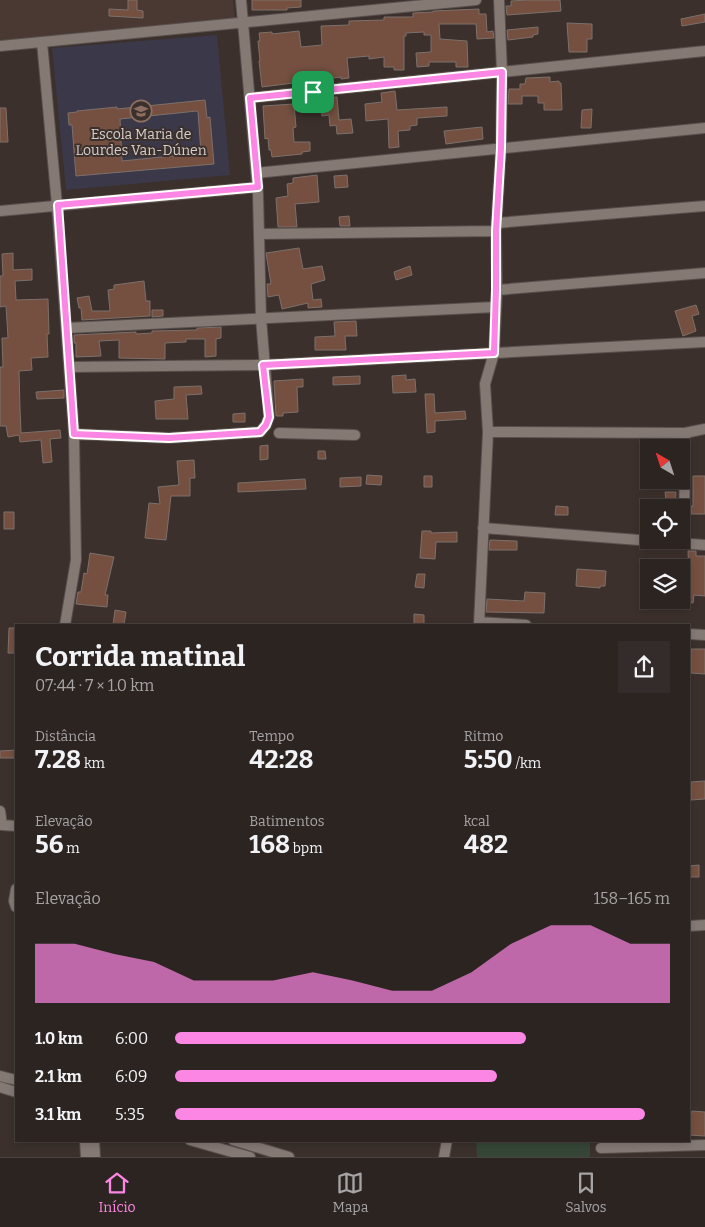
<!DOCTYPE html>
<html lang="pt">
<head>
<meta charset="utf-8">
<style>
	body { margin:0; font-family:Bitter,serif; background:#342c2a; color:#f1f3f6; height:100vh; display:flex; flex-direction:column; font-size:19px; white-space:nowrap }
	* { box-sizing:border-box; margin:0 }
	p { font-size:16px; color:#a6a4a5 }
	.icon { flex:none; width:28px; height:28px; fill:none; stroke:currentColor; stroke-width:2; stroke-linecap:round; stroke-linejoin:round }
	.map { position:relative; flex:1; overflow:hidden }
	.panel { position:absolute; left:15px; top:624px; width:675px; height:518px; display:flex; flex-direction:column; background:#2c2421; border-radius:0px; box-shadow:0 2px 8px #0003,0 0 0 1px #48413f }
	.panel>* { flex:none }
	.needle { width:32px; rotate:321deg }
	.buttons { position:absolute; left:640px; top:439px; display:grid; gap:10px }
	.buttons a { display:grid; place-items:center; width:50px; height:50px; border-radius:0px; background:#2c2421; box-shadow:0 2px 8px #0003,0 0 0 1px #48413f; font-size:25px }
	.pin { position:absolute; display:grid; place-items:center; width:42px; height:42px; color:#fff; margin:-21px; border-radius:10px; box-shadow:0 2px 8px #0006 }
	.round { display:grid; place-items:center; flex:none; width:52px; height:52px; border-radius:0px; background:#342c2a }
	.overview { display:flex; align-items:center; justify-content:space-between; height:85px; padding:0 20px }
	h1 { font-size:28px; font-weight:700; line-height:38px }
	.metrics { display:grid; grid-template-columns:repeat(3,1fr); gap:8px; height:85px; padding:5px 20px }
	.metrics div { display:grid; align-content:center }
	.metrics b { font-size:25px; font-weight:700 }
	.metrics small { font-size:14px; font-weight:400 }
	.metrics p { font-size:14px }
	.chart { height:140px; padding:10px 20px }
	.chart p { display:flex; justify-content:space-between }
	.chart svg { width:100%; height:90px; margin-top:5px; fill:#fc86e3; opacity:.7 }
	ul { padding:0 20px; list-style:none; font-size:16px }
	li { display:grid; grid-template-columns:80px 60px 1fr; align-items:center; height:38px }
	li i { height:12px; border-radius:6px; background:#fc86e3 }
	.tab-bar { display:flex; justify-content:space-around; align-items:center; height:70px; border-top:1px solid #48413f; background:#2c2421; font-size:14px; color:#a6a4a5 }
	.tab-bar a { display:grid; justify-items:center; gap:2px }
	.tab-bar .active { color:#fc86e3 }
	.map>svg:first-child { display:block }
	.built { fill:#4a3933 }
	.education { fill:#3b3849 }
	.green { fill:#364636 }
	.building { fill:#755040; stroke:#7c706b; fill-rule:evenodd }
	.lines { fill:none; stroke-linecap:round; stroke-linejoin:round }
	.minor-casing { stroke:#584f4c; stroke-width:12 }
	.minor { stroke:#857974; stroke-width:10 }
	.route-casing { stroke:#fff; stroke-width:10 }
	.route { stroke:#fc86e3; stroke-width:6 }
	.labels { text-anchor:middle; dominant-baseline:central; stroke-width:4; stroke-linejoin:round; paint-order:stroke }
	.poi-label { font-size:14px; fill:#d6cfcd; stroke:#3b302c }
</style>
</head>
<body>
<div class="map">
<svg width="705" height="1157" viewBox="0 0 705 1157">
	<rect width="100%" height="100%" fill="#3b302c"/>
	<!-- built -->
	<path class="built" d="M0,0H233L235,23L5,45L0,39Z"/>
	<!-- education -->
	<path class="education" d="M217,35L230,175L66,190L52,48Z"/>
	<!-- green -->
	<path class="green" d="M476,1140H590V1157H477Z"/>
	<!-- building -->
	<path class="building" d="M128,0H137V10L143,11V18L109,16V9L128,10Z
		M252,0H301V7L287,8V10H252Z
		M527,0H560L561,11L507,15L506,6H511V1Z
		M479,9V14H486L487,32L493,31L494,38L477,39L476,24H439L440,39L467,41L468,67H456V62H429V66L417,67L416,53L431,52V35H424V32L406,33V36H404V70H394V67H384V57L369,59V56L347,58L349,78L341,79V77L262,87L259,61H260L258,41H260L259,33L272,32V34L299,31L301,47L322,45L321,26L349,25V21L384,20V17H413V13L433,12V11Z
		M705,14V22L682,26L681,19Z
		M567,23L592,24V39H587V52H569Z
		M538,27V34L533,35V37L508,40L507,30Z
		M550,77V82L559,81V83H561L562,110H544V103H538V96H522V104H508L509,89H520V84H525L526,78Z
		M395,91L397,110L447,107V116L417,118V125L410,126V130L398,131L399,147L389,148L388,119L366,121L365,104L382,102L381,93Z
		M337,97L339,120L351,119L353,133L337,134L336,125L330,126L329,115L322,116L320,98Z
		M205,100L207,118L210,117L214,164L76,176L72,125H69L68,113L77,112V111L117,107V109ZM197,111L198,112L201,153L122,161L120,119Z
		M294,104L296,127L293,128L294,142H310V151L302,152V154L272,157L271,150H269L268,138L265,139L263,106Z
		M0,108H6L8,142H0Z
		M592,109L591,128H581L582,110Z
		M482,127L483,139L446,144L444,131Z
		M317,175L319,202L295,204L297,227H278L276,198L288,196L287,184L293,183V178Z
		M347,175L348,187L335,188L334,176Z
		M349,216L350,226H340L339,217Z
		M299,248L303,269L322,266L325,280L311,284L313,300L321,299L322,307L308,308V303L282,309L279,295L268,297L267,284H271L266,253Z
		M13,253V270L32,269V280L15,281L16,300L48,299L49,334H47L48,357L31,358L32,370L19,371L20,409L21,433L60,430L61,438L50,439L52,462L43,463L41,440L20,442L19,435L8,437L6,426H0V367H3L2,338H8L6,306L0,307V276H3L2,254Z
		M410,266L412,275L396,280L394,272Z
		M144,281L146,301H150V316L82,320L81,308H79L77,298L89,296L92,311H110L108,290L114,289V285Z
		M696,305L699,314L692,316L696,331L683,336L675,311Z
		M152,310H163V316L152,317Z
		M356,321L357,336H345L346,350H315V337L335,336L334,322Z
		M221,327V338L216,339V356L205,357V339H186V342L165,343V359L119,358V340L99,341L101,356L76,357V343H74V335L136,332V334L152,333V331L197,330V328Z
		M406,375V380L415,379L416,392L393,393L392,376Z
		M360,376V384L333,385V377Z
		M303,379V387H297L298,412L283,413V416H276L274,381Z
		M201,386L202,394L186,395L188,419H156L155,401L174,399V387Z
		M64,390V398L37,399L36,392Z
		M425,394H434L435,413L465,411L466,419L435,421V432L427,433Z
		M245,413V422H233V414Z
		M268,445V459L260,460V446Z
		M318,451H325L326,459H318Z
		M194,460L195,478H190V496H171L166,540L145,538L149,503L160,504L158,487L179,485L177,461Z
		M367,475L382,476L381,485L366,484Z
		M424,476H432V487H424Z
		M693,476H705V514H691V506H693Z
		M361,477V486L340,487V478Z
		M305,479L306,489L238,492V483Z
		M665,492H676L675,508H667Z
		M556,506L568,507V515H555Z
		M4,512H14V529H4Z
		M422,531H431V533L457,532V542H436L435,559L420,558Z
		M490,540L517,541V550H489Z
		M688,551H696V556H705V596L694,595L693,603L685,602L687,586H681V577L689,578Z
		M90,553L114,557L105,595H108L107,607L76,604L78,592H81L84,573L87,574Z
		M577,569L606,571L605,586H600V588L576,586Z
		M417,574H425L424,588L415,587Z
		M525,592L545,593L544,613L486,612L487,599L524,601Z
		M115,610L126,612L124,625H113Z
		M414,614L424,615V624H414Z
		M9,628H16V653H8Z
		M691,649H705V674L691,673Z
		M16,750V758H0V751Z
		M705,781V799L691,800V782Z
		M699,865V877H689V866Z
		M692,1111L705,1112V1136L689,1135V1113H691Z"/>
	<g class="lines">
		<!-- minor casing -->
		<g class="minor-casing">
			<path id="minor" d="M42,42L57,205L74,434L76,560L65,625
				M0,46L476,0
				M250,98L705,51
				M256,173L705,128
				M0,211L258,187
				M497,223L705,206
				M259,234L496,231
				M497,290L705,273
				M67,328L495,307
				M70,367L263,365L705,342
				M488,432L685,433L705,429
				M279,433L355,435
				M74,434L169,438L260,432L266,425L269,417L261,318L258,194L241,0
				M483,528L705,545
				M684,544L685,433
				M479,622L526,625
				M479,625L488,432L485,384L494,353L497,290L496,231L501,148L502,72L499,0
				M689,634L705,635
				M0,811L2,825L16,826
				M16,889L14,901L16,907
				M689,926L705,925
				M0,1076L16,1080
				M0,1087L16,1092
				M85,1140L86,1157
				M94,1140L95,1157
				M190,1140L250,1157
				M233,1140L289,1157
				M601,1148L705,1145
				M444,1157L447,1140"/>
		</g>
		<!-- minor -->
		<use href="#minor" class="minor"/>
	</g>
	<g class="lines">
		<!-- route casing -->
		<g class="route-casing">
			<path id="route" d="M502,72L501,148L496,231V290L494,353L263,365L269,417L266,425L260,432L169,438L74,434L58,205L258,187L250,98Z"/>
		</g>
		<!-- route -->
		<use href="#route" class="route"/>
	</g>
	<!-- icons -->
	<defs>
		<g id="school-ring" transform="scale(1.125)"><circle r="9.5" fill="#3b302c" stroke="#8d6e63" stroke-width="1.5"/><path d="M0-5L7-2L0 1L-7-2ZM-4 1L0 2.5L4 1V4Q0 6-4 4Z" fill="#8d6e63"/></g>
	</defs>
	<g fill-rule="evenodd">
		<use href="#school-ring" x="141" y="111"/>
	</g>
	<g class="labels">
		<!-- poi labels -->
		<g class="poi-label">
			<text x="141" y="134">Escola Maria de<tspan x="141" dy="16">Lourdes Van-Dúnen</tspan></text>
		</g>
	</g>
</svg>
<div class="buttons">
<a><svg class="needle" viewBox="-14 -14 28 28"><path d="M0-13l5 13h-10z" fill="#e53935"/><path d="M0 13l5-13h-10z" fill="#a6a4a5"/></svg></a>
<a><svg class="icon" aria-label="locate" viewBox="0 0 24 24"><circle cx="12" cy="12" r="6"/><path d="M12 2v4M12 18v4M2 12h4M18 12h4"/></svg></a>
<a><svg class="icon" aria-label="layers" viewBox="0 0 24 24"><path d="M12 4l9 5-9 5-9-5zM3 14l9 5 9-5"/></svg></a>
</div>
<div class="pin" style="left:313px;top:92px;background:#1e9e55"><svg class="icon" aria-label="arrive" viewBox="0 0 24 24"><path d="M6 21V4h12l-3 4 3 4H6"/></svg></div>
<section class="panel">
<div class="overview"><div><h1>Corrida matinal</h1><p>07:44 · 7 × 1.0 km</p></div><a class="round"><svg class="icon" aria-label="share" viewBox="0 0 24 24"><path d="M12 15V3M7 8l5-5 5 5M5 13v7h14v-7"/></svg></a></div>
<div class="metrics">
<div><p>Distância</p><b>7.28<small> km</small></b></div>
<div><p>Tempo</p><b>42:28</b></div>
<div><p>Ritmo</p><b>5:50<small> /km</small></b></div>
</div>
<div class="metrics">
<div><p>Elevação</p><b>56<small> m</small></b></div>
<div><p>Batimentos</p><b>168<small> bpm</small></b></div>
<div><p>kcal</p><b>482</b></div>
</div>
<div class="chart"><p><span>Elevação</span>158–165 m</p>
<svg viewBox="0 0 160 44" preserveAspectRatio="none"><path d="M0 44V15L10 15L20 20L30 24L40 33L50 33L60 33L70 29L80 33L90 38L100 38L110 29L120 15L130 6L140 6L150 15L160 15V44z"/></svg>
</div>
<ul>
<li><b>1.0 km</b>6:00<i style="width:71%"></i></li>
<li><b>2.1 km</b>6:09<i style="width:65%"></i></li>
<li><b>3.1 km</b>5:35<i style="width:95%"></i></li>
</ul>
</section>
</div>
<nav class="tab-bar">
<a class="active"><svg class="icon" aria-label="home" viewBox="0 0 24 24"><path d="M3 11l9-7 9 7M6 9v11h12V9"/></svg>Início</a>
<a><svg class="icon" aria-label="map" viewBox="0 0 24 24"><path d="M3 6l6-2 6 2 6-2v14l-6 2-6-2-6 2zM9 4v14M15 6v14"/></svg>Mapa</a>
<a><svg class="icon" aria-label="saved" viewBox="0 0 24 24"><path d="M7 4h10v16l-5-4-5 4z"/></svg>Salvos</a>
</nav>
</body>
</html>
